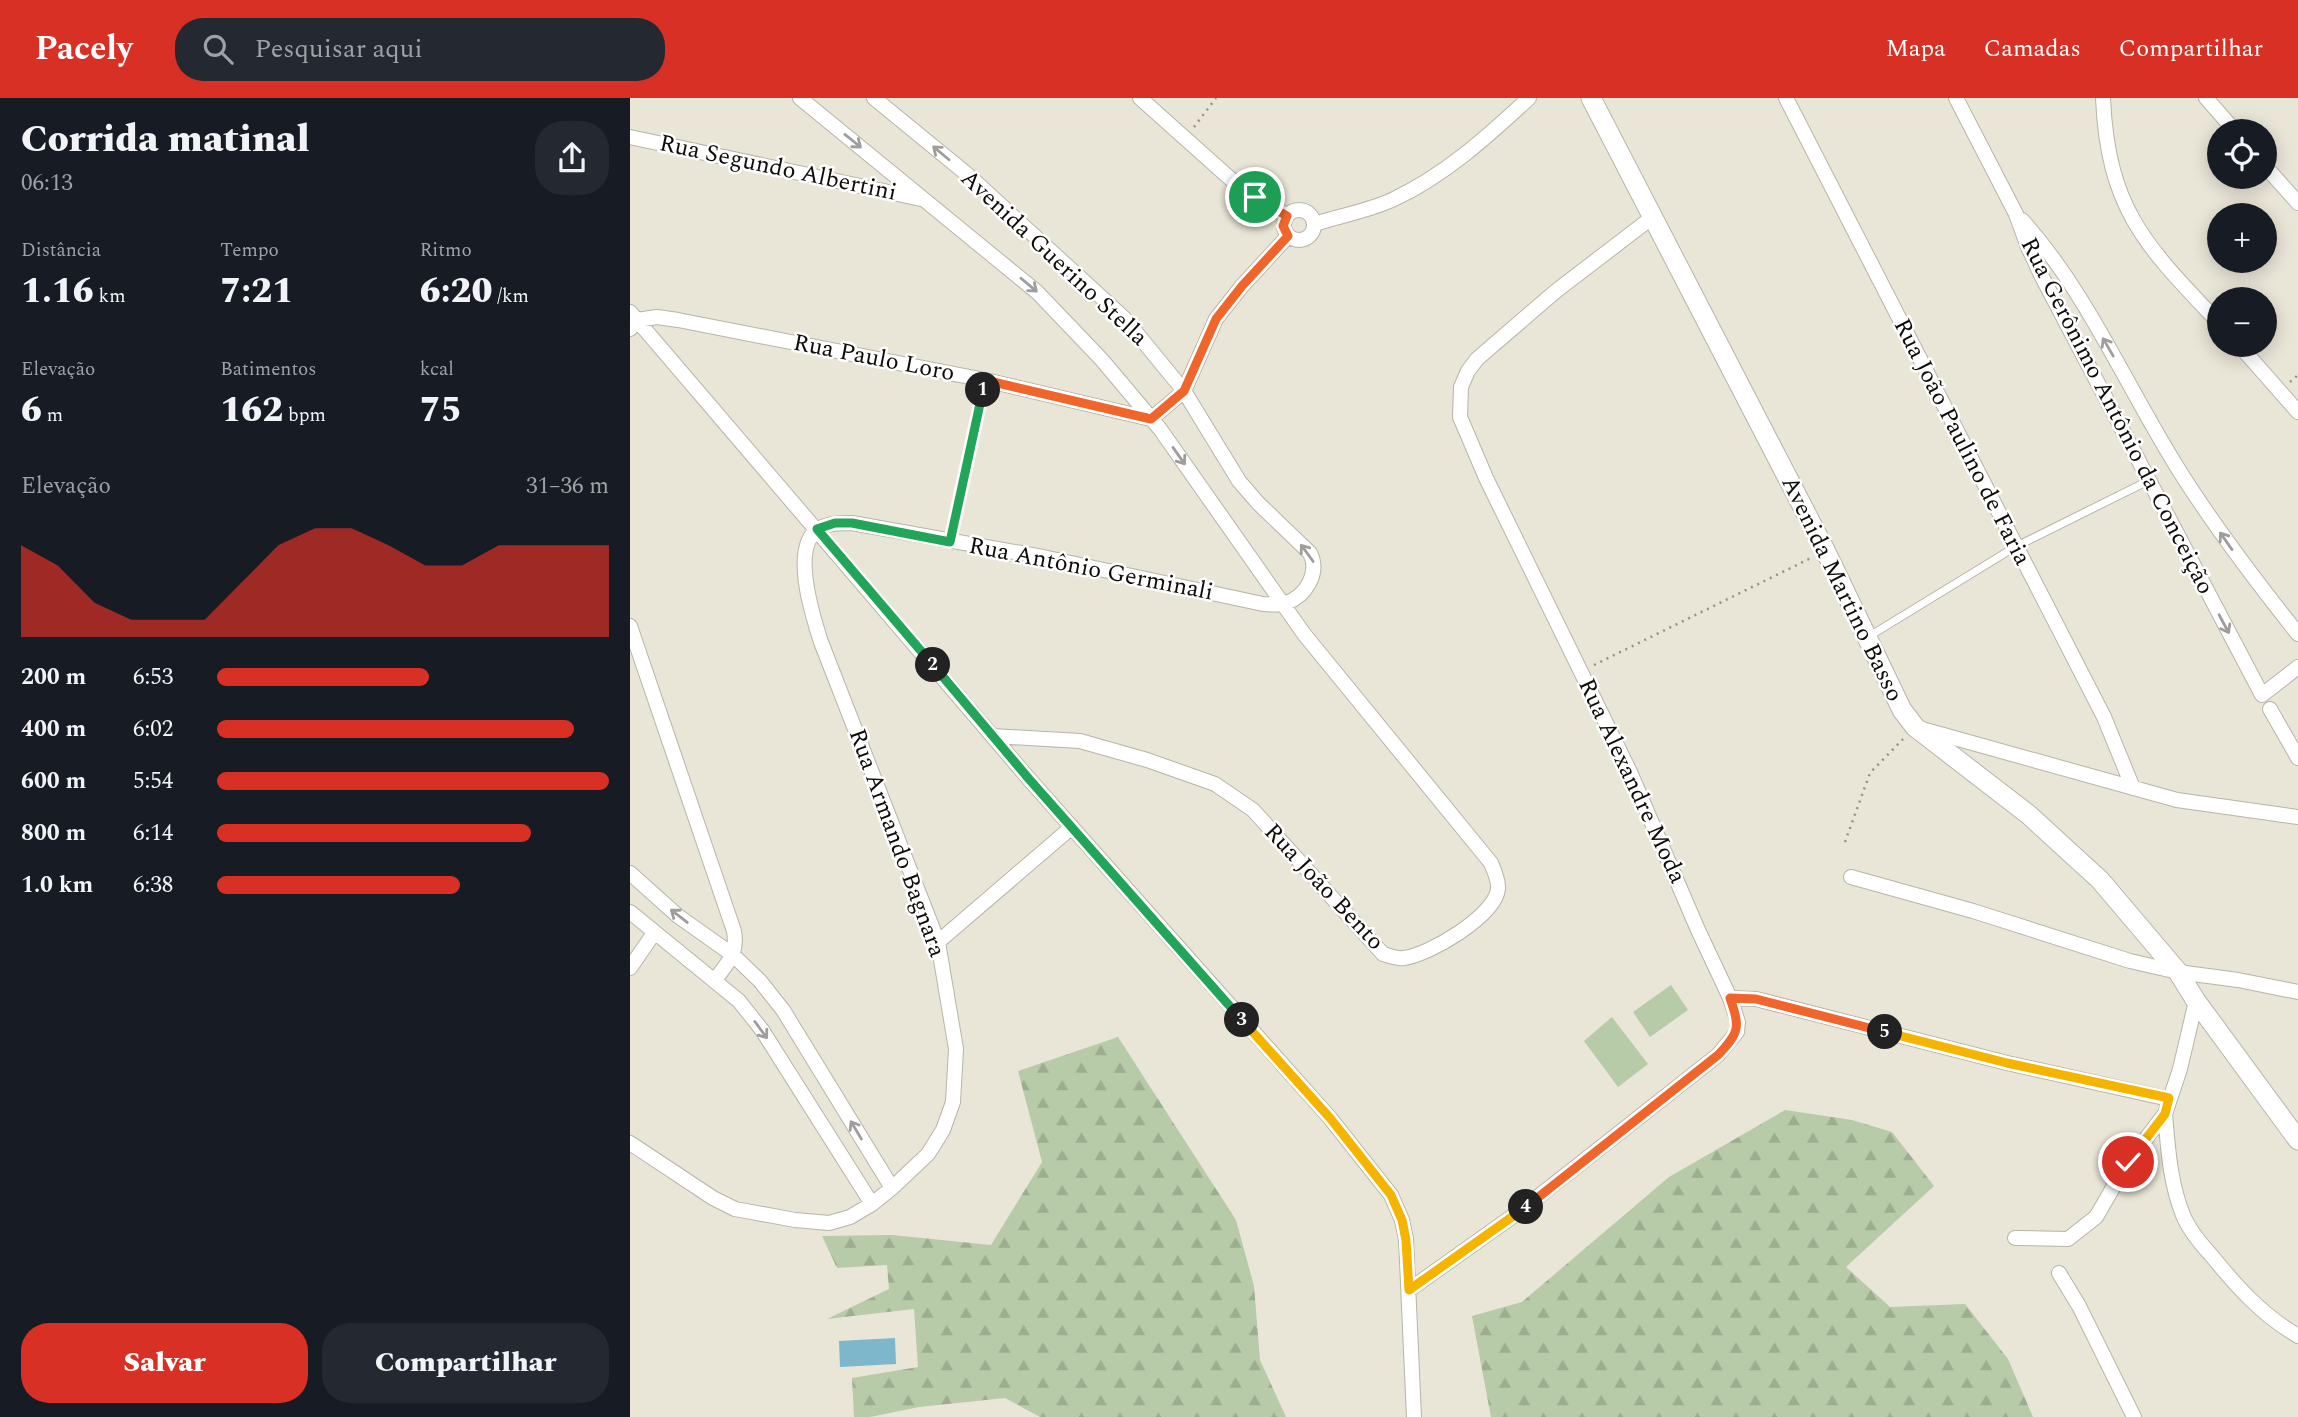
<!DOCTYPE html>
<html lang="pt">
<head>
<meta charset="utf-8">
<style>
	body { margin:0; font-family:Spectral,serif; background:#242831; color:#f1f3f6; height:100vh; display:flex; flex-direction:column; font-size:26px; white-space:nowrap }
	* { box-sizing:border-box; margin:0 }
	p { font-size:23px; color:#9ea1a6 }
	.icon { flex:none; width:38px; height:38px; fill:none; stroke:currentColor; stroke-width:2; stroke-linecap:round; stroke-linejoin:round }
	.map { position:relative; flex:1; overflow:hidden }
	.drawer { display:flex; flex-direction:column; background:#171b24; width:630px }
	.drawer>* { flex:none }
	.tools { position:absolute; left:1577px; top:21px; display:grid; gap:14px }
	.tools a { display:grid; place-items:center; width:70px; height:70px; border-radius:50%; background:#171b24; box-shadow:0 4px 18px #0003; font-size:35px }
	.pin { position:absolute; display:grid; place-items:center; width:60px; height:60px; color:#fff; margin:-30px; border:4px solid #fff; border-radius:50%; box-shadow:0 2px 7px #0007 }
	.km { position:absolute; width:35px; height:35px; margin:-18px; border-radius:50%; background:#222; color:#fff; font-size:19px; line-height:35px; text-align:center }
	.round { display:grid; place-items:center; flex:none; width:74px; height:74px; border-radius:28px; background:#242831 }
	.overview { display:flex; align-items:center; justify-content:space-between; height:119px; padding:0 21px }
	h1 { font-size:38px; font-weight:800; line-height:52px }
	.metrics { display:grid; grid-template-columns:repeat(3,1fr); gap:10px; height:119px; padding:7px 21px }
	.metrics div { display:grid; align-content:center }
	.metrics b { font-size:35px; font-weight:800 }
	.metrics small { font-size:19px; font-weight:400 }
	.metrics p { font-size:19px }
	.chart { height:196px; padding:14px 21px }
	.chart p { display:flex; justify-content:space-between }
	.chart svg { width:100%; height:126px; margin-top:7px; fill:#d93025; opacity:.7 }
	.primary-button { display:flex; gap:14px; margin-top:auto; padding:14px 21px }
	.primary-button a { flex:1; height:80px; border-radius:28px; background:#d93025; color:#fff; font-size:28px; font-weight:800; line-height:80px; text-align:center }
	.primary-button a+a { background:#242831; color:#f1f3f6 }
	ul { padding:0 21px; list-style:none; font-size:23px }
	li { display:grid; grid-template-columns:112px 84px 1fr; align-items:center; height:52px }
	li i { height:18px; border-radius:9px; background:#d93025 }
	header { display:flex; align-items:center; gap:42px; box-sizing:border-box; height:98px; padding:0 35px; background:#d93025; color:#fff }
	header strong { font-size:33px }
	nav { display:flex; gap:38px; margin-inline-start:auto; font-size:24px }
	.search { width:490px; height:63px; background:#242831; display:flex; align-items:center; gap:18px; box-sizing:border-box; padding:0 24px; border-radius:28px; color:#9ea1a6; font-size:26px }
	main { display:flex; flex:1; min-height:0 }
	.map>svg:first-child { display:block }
	.forest { fill:url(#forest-firs) }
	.pitch { fill:#b7cba9 }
	.water { fill:#7eb6cc }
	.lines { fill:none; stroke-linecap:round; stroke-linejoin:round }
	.lane-casing { stroke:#b8b4a7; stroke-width:9 }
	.street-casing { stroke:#b8b4a7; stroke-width:16 }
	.secondary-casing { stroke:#b8b4a7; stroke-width:21 }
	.path { stroke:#949187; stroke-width:2.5; stroke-dasharray:2 5; stroke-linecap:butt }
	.lane { stroke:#fff; stroke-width:7 }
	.street { stroke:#fff; stroke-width:14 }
	.secondary { stroke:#fff; stroke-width:19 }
	.oneway { stroke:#9f9e9d }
	.split-1-casing { stroke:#fff; stroke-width:14 }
	.split-2-casing { stroke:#fff; stroke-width:14 }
	.split-3-casing { stroke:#fff; stroke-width:14 }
	.split-4-casing { stroke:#fff; stroke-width:14 }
	.split-5-casing { stroke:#fff; stroke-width:14 }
	.split-6-casing { stroke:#fff; stroke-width:14 }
	.split-1 { stroke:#f0652b; stroke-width:9 }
	.split-2 { stroke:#22a559; stroke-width:9 }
	.split-3 { stroke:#22a559; stroke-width:9 }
	.split-4 { stroke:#f5b400; stroke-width:9 }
	.split-5 { stroke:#f0652b; stroke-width:9 }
	.split-6 { stroke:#f5b400; stroke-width:9 }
	.labels { text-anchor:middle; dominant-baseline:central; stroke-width:5; stroke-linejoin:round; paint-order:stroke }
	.street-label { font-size:24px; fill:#0f0d09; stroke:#fff }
</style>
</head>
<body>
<header>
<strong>Pacely</strong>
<div class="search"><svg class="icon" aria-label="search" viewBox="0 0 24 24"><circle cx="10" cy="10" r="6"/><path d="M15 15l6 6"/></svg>Pesquisar aqui</div>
<nav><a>Mapa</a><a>Camadas</a><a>Compartilhar</a></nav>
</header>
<main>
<section class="drawer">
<div class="overview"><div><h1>Corrida matinal</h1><p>06:13</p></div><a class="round"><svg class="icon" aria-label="share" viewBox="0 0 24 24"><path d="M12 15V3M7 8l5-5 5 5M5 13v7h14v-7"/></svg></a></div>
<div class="metrics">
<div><p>Distância</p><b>1.16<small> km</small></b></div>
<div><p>Tempo</p><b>7:21</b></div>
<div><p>Ritmo</p><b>6:20<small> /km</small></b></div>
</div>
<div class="metrics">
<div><p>Elevação</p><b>6<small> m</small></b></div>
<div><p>Batimentos</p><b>162<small> bpm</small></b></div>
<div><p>kcal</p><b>75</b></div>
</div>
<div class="chart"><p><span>Elevação</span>31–36 m</p>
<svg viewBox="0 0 160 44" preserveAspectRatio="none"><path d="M0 44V12L10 19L20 32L30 38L40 38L50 38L60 25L70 12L80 6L90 6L100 12L110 19L120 19L130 12L140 12L150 12L160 12V44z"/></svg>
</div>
<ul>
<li><b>200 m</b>6:53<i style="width:54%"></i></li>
<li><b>400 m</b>6:02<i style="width:91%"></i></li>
<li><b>600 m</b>5:54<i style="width:100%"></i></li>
<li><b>800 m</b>6:14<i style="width:80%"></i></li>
<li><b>1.0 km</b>6:38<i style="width:62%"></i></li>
</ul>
<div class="primary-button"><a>Salvar</a><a>Compartilhar</a></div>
</section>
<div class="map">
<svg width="1668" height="1319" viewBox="0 0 1668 1319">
	<defs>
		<pattern id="forest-firs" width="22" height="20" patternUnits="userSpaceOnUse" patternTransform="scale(1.75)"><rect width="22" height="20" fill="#b7cba9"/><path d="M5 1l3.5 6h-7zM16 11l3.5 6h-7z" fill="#9cad90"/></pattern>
	</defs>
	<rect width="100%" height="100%" fill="#e9e5d7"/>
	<!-- forest -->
	<path class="forest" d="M488,939L606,1122L624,1188L630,1262L656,1319H410L375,1300L289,1309L240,1319H224L222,1280L288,1269L284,1211L197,1221L259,1191L257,1167L207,1170L192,1138L262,1137L361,1147L412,1064L388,973Z
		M1155,1012L1222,1022L1262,1034L1304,1088L1216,1169L1260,1209L1335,1206L1378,1261L1403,1319H861L842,1218L892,1204L1039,1079Z"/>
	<!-- pitch -->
	<path class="pitch" d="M1041,887L1058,912L1020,939L1003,914Z
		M982,919L1018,966L988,989L954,943Z"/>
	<!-- water -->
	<path class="water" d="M265,1240L266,1266L210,1269L209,1243Z"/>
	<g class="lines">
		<!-- lane casing -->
		<g class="lane-casing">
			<path id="lane" d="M320,443L355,282
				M1238,539L1385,449L1518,383"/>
		</g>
		<!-- street casing -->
		<g class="street-casing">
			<path id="street" d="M170,0L407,194L472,262L530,331L674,536L861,765C864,772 869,783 868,791C865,818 799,857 774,860C766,861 760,858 753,856L623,712L585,686L517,662L450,643L363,638
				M510,0L604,84L657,118
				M1156,0L1474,619L1503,690
				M1326,0L1386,116L1398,149L1412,179L1632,597L1668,569
				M1473,0C1478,112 1516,148 1589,225
				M1576,0L1605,33
				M0,39L291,101
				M1634,67L1668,105
				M654 127a15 15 0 1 1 30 0a15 15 0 1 1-30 0Z
				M1392,122C1457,194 1495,286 1547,369C1583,427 1625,482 1668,536
				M684,126C709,118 738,113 762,102C814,78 857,39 899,0
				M0,214L399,681L700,1020L761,1097L772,1122L776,1141L784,1319
				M0,231L7,222L27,219L48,222L355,282L521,321L554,293L586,221L612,188L658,138
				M1609,247L1668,314
				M0,528L104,833C108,856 98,864 85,882
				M1640,611L1668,660
				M1292,631L1547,702L1668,719
				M0,775L48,818L103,857L130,883L153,912L262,1090
				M1221,779L1343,813L1500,863L1548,874L1608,882L1668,894
				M0,814L109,903L132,932L242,1106
				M308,844L442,729
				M0,870L24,835
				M1100,900L1126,901L1377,965L1539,1001
				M1535,1016C1538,1050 1540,1085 1553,1117C1559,1132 1570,1145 1581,1157C1607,1189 1632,1217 1668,1238
				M0,1045L83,1100L105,1111L165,1122L199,1125L220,1119L242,1106L262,1090L298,1056L313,1032L323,1004L326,951L308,844L191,544C183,519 159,447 190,430C200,425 211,425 222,425L413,459L633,506C640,506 649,508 656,505C676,498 690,475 680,455L628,405L609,383L554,293L495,221L338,77L244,0
				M1385,1140L1438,1141L1466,1119L1498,1064L1535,1016L1550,971L1566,903
				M1429,1175L1449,1208L1504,1319
				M779,1192L890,1113L1088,957L1107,934L1108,924L1100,900L1068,832L1000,674L856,380L830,319L831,289L838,273L847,261L926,193L1024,118"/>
		</g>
		<!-- secondary casing -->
		<g class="secondary-casing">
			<path id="secondary" d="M961,0L1195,452L1272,612L1285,629L1399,717L1470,782L1548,874L1566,903L1668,1042"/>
		</g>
		<!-- path -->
		<path class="path" d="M564,29L586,0
			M1660,284L1668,277
			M964,567L1181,460
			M1215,744L1240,675L1273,641"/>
		<!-- lane -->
		<use href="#lane" class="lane"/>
		<!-- street -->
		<use href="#street" class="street"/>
		<!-- secondary -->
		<use href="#secondary" class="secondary"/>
	</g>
	<!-- one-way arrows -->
	<defs><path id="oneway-shaft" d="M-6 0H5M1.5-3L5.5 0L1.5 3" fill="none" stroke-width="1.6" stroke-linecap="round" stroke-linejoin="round" transform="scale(1.75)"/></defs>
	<g class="oneway">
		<use href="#oneway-shaft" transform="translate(223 43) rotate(39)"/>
		<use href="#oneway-shaft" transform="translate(311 55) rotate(-140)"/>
		<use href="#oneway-shaft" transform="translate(399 187) rotate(40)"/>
		<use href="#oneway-shaft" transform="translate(1478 249) rotate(-120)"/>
		<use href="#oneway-shaft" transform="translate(549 358) rotate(55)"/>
		<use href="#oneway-shaft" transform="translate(1596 443) rotate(-125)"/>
		<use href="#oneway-shaft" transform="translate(677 455) rotate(-126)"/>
		<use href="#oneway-shaft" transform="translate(1594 526) rotate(62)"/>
		<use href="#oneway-shaft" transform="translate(49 818) rotate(-142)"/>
		<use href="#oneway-shaft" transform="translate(131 932) rotate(54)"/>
		<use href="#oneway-shaft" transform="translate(226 1032) rotate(-121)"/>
	</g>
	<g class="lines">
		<!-- split-1 casing -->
		<g class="split-1-casing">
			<path id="split-1" d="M353,292L355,282L521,321L554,293L586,221L612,188L658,138L653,128L657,118L625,99"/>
		</g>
		<!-- split-2 casing -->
		<g class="split-2-casing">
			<path id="split-2" d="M303,567L187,431L205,425H222L320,444L353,292"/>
		</g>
		<!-- split-3 casing -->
		<g class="split-3-casing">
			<path id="split-3" d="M303,567L399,681L612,922"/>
		</g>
		<!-- split-4 casing -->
		<g class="split-4-casing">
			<path id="split-4" d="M612,922L700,1020L761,1097L772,1122L776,1142L779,1192L896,1109"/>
		</g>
		<!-- split-5 casing -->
		<g class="split-5-casing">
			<path id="split-5" d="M896,1109L1088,957C1110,934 1110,929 1100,900L1126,901L1255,934"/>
		</g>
		<!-- split-6 casing -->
		<g class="split-6-casing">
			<path id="split-6" d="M1255,934L1377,965L1539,1000L1535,1016L1498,1064"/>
		</g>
		<!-- split-1 -->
		<use href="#split-1" class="split-1"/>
		<!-- split-2 -->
		<use href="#split-2" class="split-2"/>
		<!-- split-3 -->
		<use href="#split-3" class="split-3"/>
		<!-- split-4 -->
		<use href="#split-4" class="split-4"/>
		<!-- split-5 -->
		<use href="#split-5" class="split-5"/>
		<!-- split-6 -->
		<use href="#split-6" class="split-6"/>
	</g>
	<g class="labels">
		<!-- street labels -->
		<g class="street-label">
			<text transform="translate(148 70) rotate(12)">Rua Segundo Albertini</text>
			<text transform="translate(424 160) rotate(43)">Avenida Guerino Stella</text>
			<text transform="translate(244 260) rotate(11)">Rua Paulo Loro</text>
			<text transform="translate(1487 318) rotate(63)">Rua Gerônimo Antônio da Conceição</text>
			<text transform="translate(1332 344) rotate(63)">Rua João Paulino de Faria</text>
			<text transform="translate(461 471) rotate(11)">Rua Antônio Germinali</text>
			<text transform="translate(1212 491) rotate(64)">Avenida Martino Basso</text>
			<text transform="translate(1002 683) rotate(65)">Rua Alexandre Moda</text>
			<text transform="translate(267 745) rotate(70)">Rua Armando Bagnara</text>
			<text transform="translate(694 789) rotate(47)">Rua João Bento</text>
		</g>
	</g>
</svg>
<div class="tools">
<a><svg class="icon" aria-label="locate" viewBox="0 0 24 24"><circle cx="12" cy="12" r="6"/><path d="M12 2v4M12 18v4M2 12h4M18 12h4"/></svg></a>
<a>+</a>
<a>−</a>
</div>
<div class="pin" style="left:625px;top:99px;background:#1e9e55"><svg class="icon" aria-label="arrive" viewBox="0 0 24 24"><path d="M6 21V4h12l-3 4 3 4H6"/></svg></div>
<div class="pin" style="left:1498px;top:1064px;background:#d93025"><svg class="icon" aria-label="check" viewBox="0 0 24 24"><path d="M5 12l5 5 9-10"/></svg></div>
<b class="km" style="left:353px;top:292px">1</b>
<b class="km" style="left:303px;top:567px">2</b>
<b class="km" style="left:612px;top:922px">3</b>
<b class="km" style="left:896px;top:1109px">4</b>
<b class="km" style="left:1255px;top:934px">5</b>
</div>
</main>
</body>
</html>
